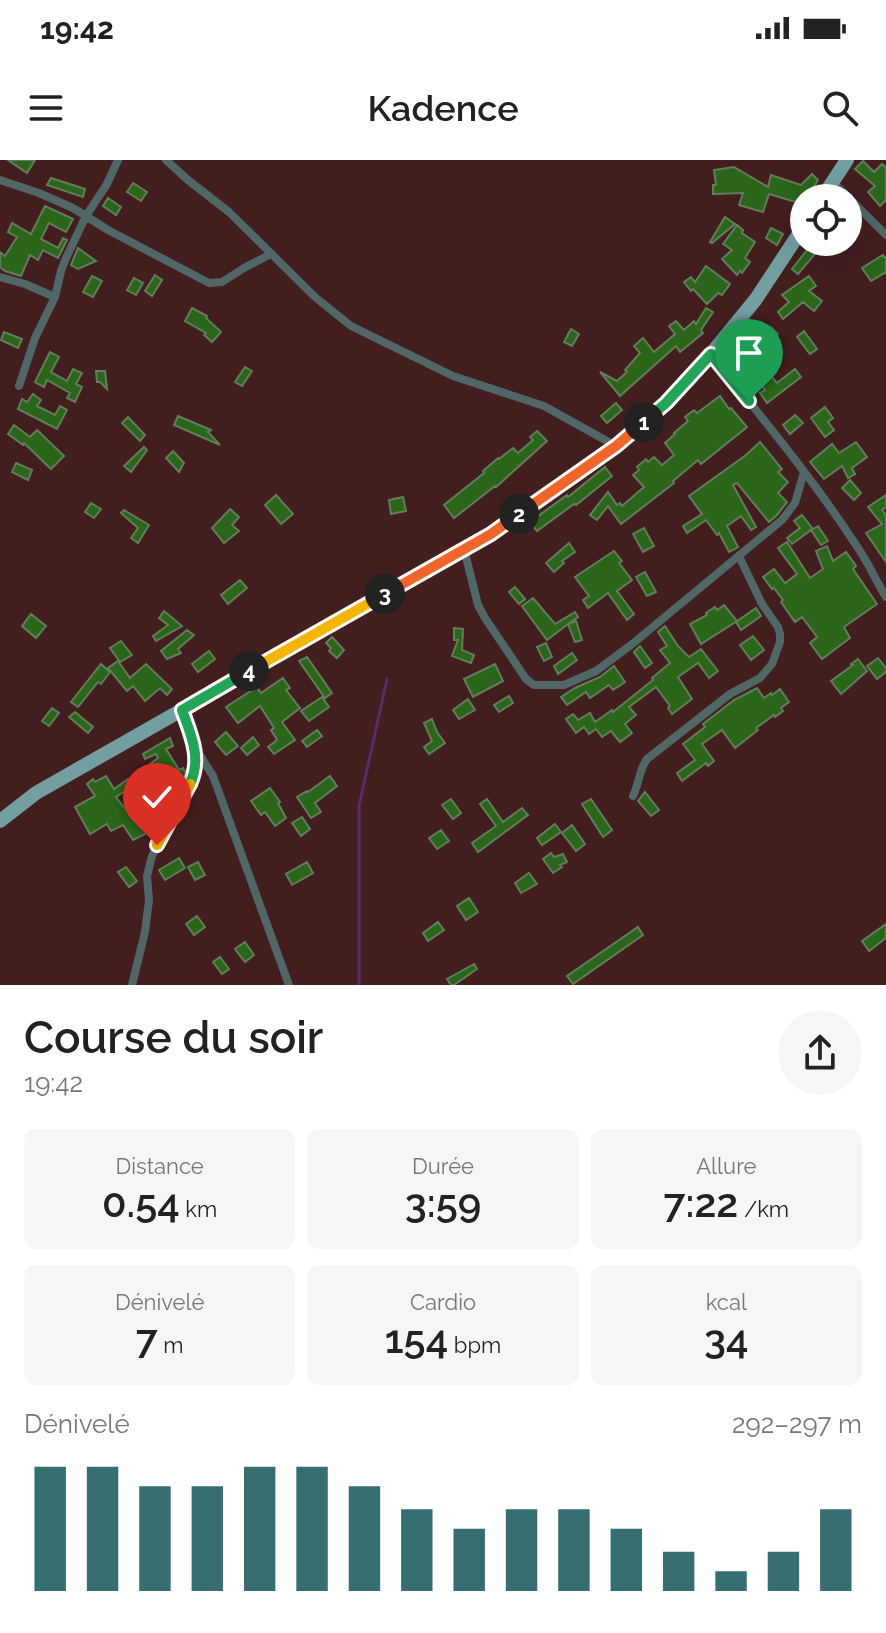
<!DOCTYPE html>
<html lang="fr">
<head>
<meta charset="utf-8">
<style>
	body { margin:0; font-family:Raleway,sans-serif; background:#f6f6f6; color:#222; height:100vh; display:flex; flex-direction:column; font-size:30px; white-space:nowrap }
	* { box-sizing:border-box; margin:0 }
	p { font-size:26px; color:#767676 }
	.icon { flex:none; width:44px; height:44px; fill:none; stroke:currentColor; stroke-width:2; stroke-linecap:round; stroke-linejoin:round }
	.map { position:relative; height:825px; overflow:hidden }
	.panel { display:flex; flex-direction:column; background:#fff; flex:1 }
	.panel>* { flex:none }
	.controls { position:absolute; left:790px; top:24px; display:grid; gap:16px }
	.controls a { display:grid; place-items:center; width:72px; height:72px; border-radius:50%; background:#fff; box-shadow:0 8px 32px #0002; font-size:40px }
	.pin { position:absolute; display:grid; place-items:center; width:68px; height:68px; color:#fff; margin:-82px -34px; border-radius:50% 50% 50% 0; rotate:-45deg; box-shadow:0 0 8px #0007 }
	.pin .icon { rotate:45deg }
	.km { position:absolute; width:40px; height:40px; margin:-20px; border-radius:50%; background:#222; color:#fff; font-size:22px; line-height:40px; text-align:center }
	.round { display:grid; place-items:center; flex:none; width:84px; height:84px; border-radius:42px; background:#f6f6f6 }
	.overview { display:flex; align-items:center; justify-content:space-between; height:136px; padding:0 24px }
	h1 { font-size:44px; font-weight:600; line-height:60px }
	.figures { display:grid; grid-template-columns:repeat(3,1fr); gap:12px; height:136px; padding:8px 24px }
	.figures div { display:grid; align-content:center; border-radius:12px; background:#f6f6f6; text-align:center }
	.figures b { font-size:40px; font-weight:600 }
	.figures small { font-size:22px; font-weight:400 }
	.figures p { font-size:22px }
	.chart { height:224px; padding:16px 24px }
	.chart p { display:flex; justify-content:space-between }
	.chart svg { width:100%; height:144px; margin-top:8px; stroke:#376e71; stroke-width:6 }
	.status { display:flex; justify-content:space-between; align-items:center; height:56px; padding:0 40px; background:#fff; direction:ltr }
	.status svg { height:22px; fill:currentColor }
	header { display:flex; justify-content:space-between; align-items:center; height:104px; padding:0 24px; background:#fff; font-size:36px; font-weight:600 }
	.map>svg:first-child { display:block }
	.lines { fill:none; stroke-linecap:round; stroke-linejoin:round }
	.stream { stroke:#5e276a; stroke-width:3 }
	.building { fill:#2a651a; stroke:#627c5c; stroke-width:2 }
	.minor { stroke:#506667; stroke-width:8 }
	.primary { stroke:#739fa1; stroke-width:14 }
	.split-1-casing { stroke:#fff; stroke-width:16 }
	.split-2-casing { stroke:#fff; stroke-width:16 }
	.split-3-casing { stroke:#fff; stroke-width:16 }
	.split-4-casing { stroke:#fff; stroke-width:16 }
	.split-5-casing { stroke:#fff; stroke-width:16 }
	.split-6-casing { stroke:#fff; stroke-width:16 }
	.split-1 { stroke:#22a559; stroke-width:10 }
	.split-2 { stroke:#f0652b; stroke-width:10 }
	.split-3 { stroke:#f0652b; stroke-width:10 }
	.split-4 { stroke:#f5b400; stroke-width:10 }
	.split-5 { stroke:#22a559; stroke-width:10 }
	.split-6 { stroke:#f5b400; stroke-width:10 }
</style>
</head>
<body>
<div class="status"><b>19:42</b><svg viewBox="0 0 49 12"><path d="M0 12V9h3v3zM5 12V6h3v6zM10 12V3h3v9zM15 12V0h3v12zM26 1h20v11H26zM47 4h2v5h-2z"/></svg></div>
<header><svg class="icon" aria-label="menu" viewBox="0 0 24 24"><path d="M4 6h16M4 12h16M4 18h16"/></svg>Kadence<svg class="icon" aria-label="search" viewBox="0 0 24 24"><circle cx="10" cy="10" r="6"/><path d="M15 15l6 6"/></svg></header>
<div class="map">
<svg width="886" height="825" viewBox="0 0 886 825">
	<rect width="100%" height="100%" fill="#431e1f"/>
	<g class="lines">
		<!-- stream -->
		<path class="stream" d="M359,825V646L387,519"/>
	</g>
	<!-- building -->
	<path class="building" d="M8,0H35L27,13Z
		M863,1L874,12L882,4L886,8V40L880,46L868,32L875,26L855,9Z
		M734,7L768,27L771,15L801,25L812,14L818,20L808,38H804V49L795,44L796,42L769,34L763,52L739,45L743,33L713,34V25H716L714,10Z
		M51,18L85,29L83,37L47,25Z
		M133,23L147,32L141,41L127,32Z
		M108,38L121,47L116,55L103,46Z
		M45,46L73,59L66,72L49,63L41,79L58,88L63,78L67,80L58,98L43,90L38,100L30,95L21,116L5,111L0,107V92L5,96L17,77L8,72L12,63L31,74Z
		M725,57L735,64L712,83L710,82Z
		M737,65L743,70L742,73L755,82L745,98L750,102L742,113L740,111L737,115L722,99L732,90L723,84Z
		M771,68L783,74L777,85L766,78Z
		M809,82H825L798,114L792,109L807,90L804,87Z
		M78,88L96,101L78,109L71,105Z
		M883,95L886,99V112L871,121L862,108Z
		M706,106L730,124L722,135L718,133L707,144L693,129L691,131L684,122L691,117L695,122Z
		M155,115L162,120L152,136L145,131Z
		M92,116L102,121L93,137L83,132Z
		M809,116L816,126L809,131L822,141L814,151L803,142L783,159L778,152L789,142L782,135Z
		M134,118L143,123L136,135L127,130Z
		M192,148L207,156L206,158L221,172L212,182L204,175L206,173L185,161Z
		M706,148L713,152L701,170L703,173L680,192L676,186L620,236L600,212L617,221L627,212L625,210L640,193L634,186L643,178L654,192L675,174L669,166L676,161L684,170L694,161L696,164Z
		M771,167L778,174L772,181L776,184L759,202L777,223L795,209L801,217L767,243L760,233L765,230L753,216L746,222L735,210L739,206L727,194L736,185L745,194Z
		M571,169L579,174L572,186L564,182Z
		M804,171L817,189L810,194L797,177Z
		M4,172L22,179L18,188L1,180Z
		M50,192L59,197L51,212L67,221L73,209L82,213L76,224L82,227L75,242L67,238L70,233L47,220L44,227L35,222Z
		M245,207L252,211L242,226L235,222Z
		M96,211H105L107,229L100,222H97Z
		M33,234L41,240L37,246L55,255L60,246L67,250L57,269L18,249L22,239L27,242Z
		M720,236L729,249L731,248L747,267L701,304L698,300L673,321L674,323L621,364L608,346L597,360L590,355L608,332L617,345L620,343L622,346L644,327L633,315L639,310L637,307L646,299L648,302L654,297L662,305L674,295L665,283L675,274L674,273L688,261L685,257L694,250L697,253Z
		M616,243L622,250L607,263L601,256Z
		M825,247L833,258L828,262L834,270L825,277L811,258Z
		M795,255L803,263L790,274L783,265Z
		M178,256L211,270L208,272L220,285L174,265Z
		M128,257L145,275L140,281L122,263Z
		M14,265L30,277L37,270L64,296L51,309L24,283L23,285L8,274Z
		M537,271L547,281L496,327L495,326L454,358L444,345L484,313L483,311L498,298L499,299L513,288L518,293L533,280L530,277Z
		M760,282L782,309L778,312L788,322L778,333L787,342L777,355L769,362L737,323L733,325L756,367L751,370L741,356L727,366L738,387L729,392L719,373L717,375L706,360L687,373L683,366L702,354L689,336L746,295Z
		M856,282L867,297L852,308L855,314L848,318L842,306L824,319L810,302L832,284L839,293Z
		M144,287L147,290L131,312L124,306Z
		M173,291L184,303L179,312L166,298Z
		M16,303L32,310L28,320L12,312Z
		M605,307L612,316L576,345L574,344L537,371L530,362L567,335L568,337Z
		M850,320L861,333L854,340L842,328Z
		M276,335L293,354L281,364L265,345Z
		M886,335V347L882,350L886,355V402L866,373L882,364L868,347Z
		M403,337L406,351L391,354L389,340Z
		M91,343L101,349L94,358L85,352Z
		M230,349L239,357L232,365L239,371L224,383L212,368Z
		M124,350L149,365L138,383L131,378L138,368L121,353Z
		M802,355L813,369L818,366L828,381L821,385L811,370L792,384L787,378L800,368L794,361Z
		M644,368L654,386L643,392L633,374Z
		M787,382L810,418L823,409L816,391L827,386L833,401L846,392L856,406L853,409L877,444L844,467L850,478L822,499L810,483L817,477L802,457L795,462L781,442L783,440L774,428L772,429L763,417L774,409L785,423L797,414L778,388Z
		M569,383L575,392L562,401L564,403L554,412L546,403Z
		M614,391L622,401L619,403L632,420L617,431L634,454L627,460L608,433L588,448L583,440L589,436L575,417Z
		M645,412L656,432L647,436L636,417Z
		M240,420L247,428L228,444L221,435Z
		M515,427L525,439L519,444L509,432Z
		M533,438L555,464L575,452L578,457L568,464L576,461L582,480L575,482L568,464L547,480L522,446Z
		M724,445L737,461L701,484L690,464L707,455L706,453L715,447L717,450Z
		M756,448L761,456L741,470L736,462Z
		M164,451L182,466L156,481L153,476L168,465L159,458Z
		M31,454L46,466L36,478L22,466Z
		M665,466L678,486L689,497L701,489L718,511L709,518L698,503L678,517L692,539L672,554L668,548L670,546L656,527L629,547L636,555L625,564L632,573L620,582L611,571L602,577L596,569L589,574L584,567L576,573L566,559L573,554L578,560L590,553L595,562L612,550L613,552L653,520L652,518L670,503L660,490L667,486L658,472Z
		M454,468L463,469L462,490L474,495L471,503L452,496L458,480H454Z
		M187,470L194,475L178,489L181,493L167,499L161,491Z
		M753,476L764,490L751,500L740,485Z
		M332,477L344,490L337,498L329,491L331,488L326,483Z
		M121,481L132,495L120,502L110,488Z
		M546,483L552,497L544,501L537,487Z
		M640,486L652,503L645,508L634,492Z
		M209,491L215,499L198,512L192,504Z
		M572,493L577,500L558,514L554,506Z
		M307,497L332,533L325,538L299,501Z
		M878,498L886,508V512L877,519L867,506Z
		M858,499L867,511L841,534L831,521L853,505L851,504Z
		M118,501L130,518L146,504L172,529L167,535L160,528L145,541L133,526L127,531L108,508Z
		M101,504L110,512L101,524L98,522L78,547L71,542Z
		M495,504L503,521L473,537L464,519Z
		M614,506L625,522L613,530L609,525L590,538L586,532L567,545L561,537L575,528L600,517Z
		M283,518L290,528L286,530L300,548L282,562L295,580L274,594L268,587L277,580L271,570L274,568L260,546L238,563L226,547L257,527L261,533Z
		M757,528L764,538L771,533L772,535L780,529L789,542L781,548L783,551L775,557L774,555L756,568L758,570L735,588L722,570L702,584L714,601L708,606L706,603L682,621L677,613L695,600L683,584L705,567L703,564L734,540Z
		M509,536L513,543L499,552L494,545Z
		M322,537L329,547L309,561L301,551Z
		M468,539L475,550L459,559L453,550Z
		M52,548L59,553L49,566L42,561Z
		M75,552L93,567L88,573L69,557Z
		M432,559L437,572L445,583L429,594L424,587L432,581L424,563Z
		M317,570L322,576L307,587L302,581Z
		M226,572L238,586L226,595L215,582Z
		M253,577L259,585L247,595L241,588Z
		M170,578L173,586L166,589L179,610L183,608L186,613L183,620L159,636L168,648L144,666L147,673L133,680L123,665L111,671L107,664L90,674L75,647L95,636L87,624L93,619L95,622L106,616L114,629L128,619L133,626L116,637L129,654L149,640L142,631L152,623L142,610L158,598L156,594L145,599L143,594Z
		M330,616L337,626L315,643L321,652L311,658L297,637L307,631L308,632Z
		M270,628L280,642L278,643L286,658L275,666L265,652L261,655L251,641Z
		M645,632L659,650L651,656L638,641Z
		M451,639L461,653L453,659L442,645Z
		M487,639L503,662L522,648L528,655L478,692L472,683L496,666L480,644Z
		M591,639L612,670L603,677L582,644Z
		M302,657L310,669L301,676L292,663Z
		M555,664L561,672L542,685L537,678Z
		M572,665L585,684L576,691L562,673Z
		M441,670L449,681L437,689L429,678Z
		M551,693L554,697L563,694L567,702L560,705L562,707L553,713L543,699Z
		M179,698L185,708L165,720L159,710Z
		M198,702L205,715L195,720L188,707Z
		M307,702L313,713L292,725L286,714Z
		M126,707L137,721L129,727L118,712Z
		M529,713L537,724L521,733L515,723Z
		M469,738L478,752L466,760L457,746Z
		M197,756L205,767L194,775L186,764Z
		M438,762L444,770L428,781L423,773Z
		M886,764V778L869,791L862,781Z
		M638,767L643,775L573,824L567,816Z
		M245,782L254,795L245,802L235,789Z
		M220,797L229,809L222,814L213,802Z
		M474,804L477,809L454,825H451L447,819Z"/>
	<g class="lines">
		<!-- minor -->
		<path class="minor" d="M166,0L188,20L229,52L315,137L351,166L453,216L544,246L616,286
			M0,20L39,33L73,48L108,70L209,123L222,122L244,108L271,94
			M833,22L886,75
			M0,117L25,124L55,137
			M711,194C762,258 814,320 858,388C869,404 876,421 886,437
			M19,226L35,178L55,137L61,111L66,98L86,56L107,24L118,0
			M464,389L478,445L485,458L526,519L534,525H564L596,511L631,485L782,360L795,343L804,312
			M196,589L213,616L289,825
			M633,636C639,624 639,610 647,599L730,534L760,518L772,504L780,482V474L778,467L762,444L739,396
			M132,825L145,772L149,740L147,716L152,696L195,611L196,589L182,550"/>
		<!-- primary -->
		<path class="primary" d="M822,38L847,0
			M0,661L36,633L491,374L616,286L666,243L711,194L756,139L804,66"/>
	</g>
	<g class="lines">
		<!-- split-1 casing -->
		<g class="split-1-casing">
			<path id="split-1" d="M644,262L666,243L711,194L749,241"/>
		</g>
		<!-- split-2 casing -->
		<g class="split-2-casing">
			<path id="split-2" d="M519,354L616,286L644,262"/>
		</g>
		<!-- split-3 casing -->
		<g class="split-3-casing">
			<path id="split-3" d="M385,434L491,374L519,354"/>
		</g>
		<!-- split-4 casing -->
		<g class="split-4-casing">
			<path id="split-4" d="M249,511L385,434"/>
		</g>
		<!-- split-5 casing -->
		<g class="split-5-casing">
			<path id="split-5" d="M190,624C202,598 191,575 182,550L249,511"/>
		</g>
		<!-- split-6 casing -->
		<g class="split-6-casing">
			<path id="split-6" d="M157,685L190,624"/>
		</g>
		<!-- split-1 -->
		<use href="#split-1" class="split-1"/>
		<!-- split-2 -->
		<use href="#split-2" class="split-2"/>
		<!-- split-3 -->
		<use href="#split-3" class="split-3"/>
		<!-- split-4 -->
		<use href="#split-4" class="split-4"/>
		<!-- split-5 -->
		<use href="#split-5" class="split-5"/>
		<!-- split-6 -->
		<use href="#split-6" class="split-6"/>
	</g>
</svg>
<div class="controls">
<a><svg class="icon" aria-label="locate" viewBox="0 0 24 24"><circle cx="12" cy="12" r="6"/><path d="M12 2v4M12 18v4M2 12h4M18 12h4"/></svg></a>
</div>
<div class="pin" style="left:749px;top:241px;background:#1e9e55"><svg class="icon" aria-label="arrive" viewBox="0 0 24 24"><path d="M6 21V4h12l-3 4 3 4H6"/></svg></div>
<div class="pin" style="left:157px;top:685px;background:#d93025"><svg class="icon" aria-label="check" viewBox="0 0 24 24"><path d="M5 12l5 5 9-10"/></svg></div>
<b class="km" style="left:644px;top:262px">1</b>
<b class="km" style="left:519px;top:354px">2</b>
<b class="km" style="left:385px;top:434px">3</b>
<b class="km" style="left:249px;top:511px">4</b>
</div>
<section class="panel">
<div class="overview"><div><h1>Course du soir</h1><p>19:42</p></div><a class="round"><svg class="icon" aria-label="share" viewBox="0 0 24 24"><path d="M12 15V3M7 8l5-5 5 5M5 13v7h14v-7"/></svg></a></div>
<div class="figures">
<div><p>Distance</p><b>0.54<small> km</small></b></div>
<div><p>Durée</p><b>3:59</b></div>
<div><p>Allure</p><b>7:22<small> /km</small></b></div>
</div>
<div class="figures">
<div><p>Dénivelé</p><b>7<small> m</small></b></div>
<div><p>Cardio</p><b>154<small> bpm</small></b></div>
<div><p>kcal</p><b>34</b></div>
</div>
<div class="chart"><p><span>Dénivelé</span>292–297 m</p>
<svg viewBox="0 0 160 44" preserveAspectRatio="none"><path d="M5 44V6M15 44V6M25 44V12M35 44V12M45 44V6M55 44V6M65 44V12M75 44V19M85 44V25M95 44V19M105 44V19M115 44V25M125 44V32M135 44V38M145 44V32M155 44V19"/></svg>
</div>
</section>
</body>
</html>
